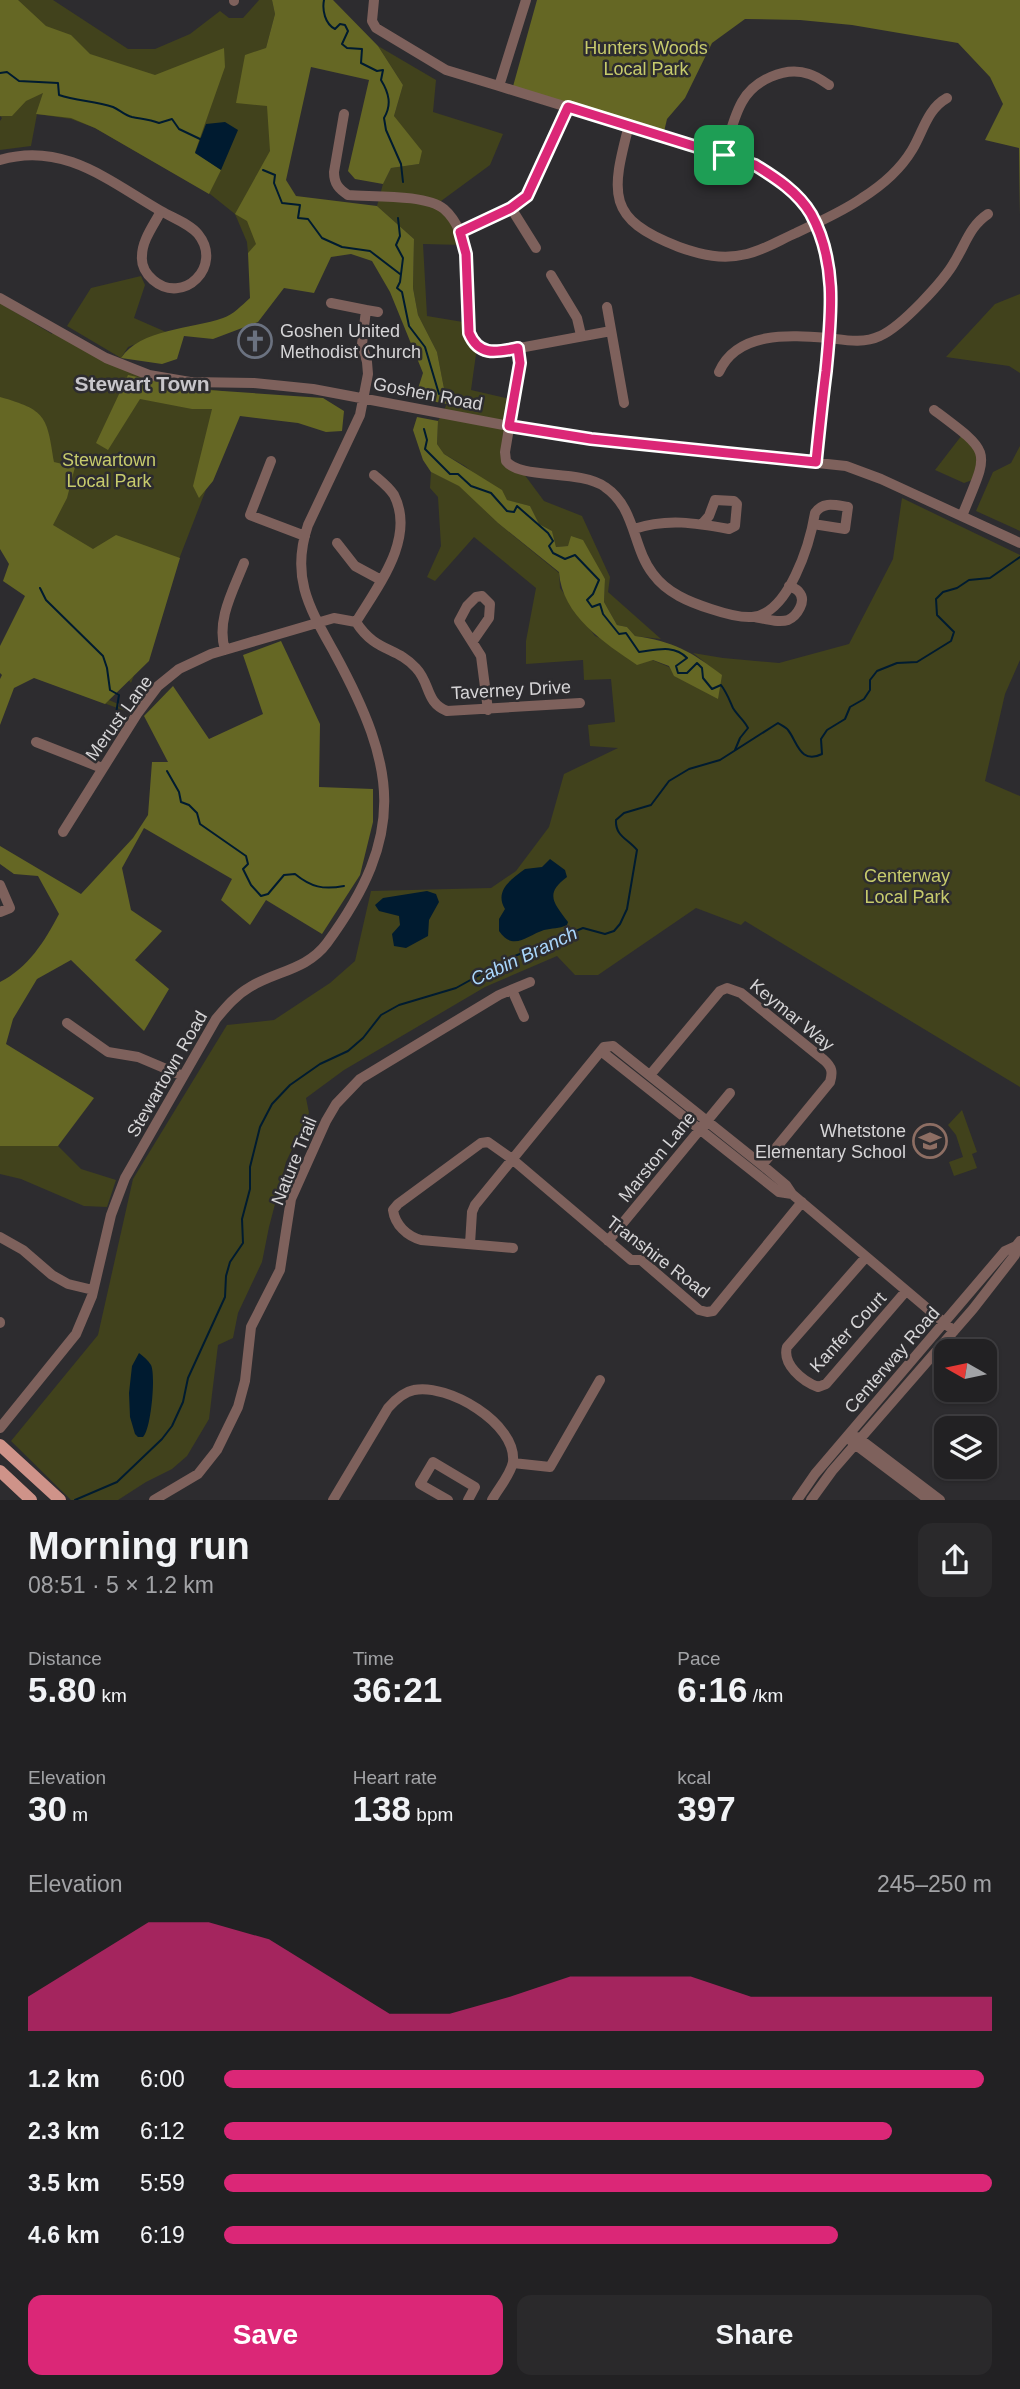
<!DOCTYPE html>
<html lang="en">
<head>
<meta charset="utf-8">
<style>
	body { margin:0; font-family:Arial,sans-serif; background:#2a292b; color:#f1f3f6; height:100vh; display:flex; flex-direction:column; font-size:26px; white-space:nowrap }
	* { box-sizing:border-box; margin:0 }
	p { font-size:23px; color:#a2a3a6 }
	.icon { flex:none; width:38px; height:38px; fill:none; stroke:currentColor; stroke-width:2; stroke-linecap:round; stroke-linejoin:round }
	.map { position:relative; height:1500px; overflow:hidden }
	.sheet { display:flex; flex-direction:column; background:#222123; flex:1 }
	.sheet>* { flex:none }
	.needle { width:46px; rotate:279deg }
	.controls { position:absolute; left:934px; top:1339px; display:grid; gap:14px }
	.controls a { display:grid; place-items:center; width:63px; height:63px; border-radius:14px; background:#222123; box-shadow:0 2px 5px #0004,0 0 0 2px #3f3e41; font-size:35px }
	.pin { position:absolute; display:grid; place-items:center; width:60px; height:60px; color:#fff; margin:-30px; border-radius:14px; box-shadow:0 4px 10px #0006 }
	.round { display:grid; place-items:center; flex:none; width:74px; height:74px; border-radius:14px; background:#2a292b }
	.head { display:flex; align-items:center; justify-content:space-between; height:119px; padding:0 28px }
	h1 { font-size:38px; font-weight:600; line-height:52px }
	.stats { display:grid; grid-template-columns:repeat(3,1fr); gap:10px; height:119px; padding:7px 28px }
	.stats div { display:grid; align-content:center }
	.stats b { font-size:35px; font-weight:600 }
	.stats small { font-size:19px; font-weight:400 }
	.stats p { font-size:19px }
	.chart { height:196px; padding:14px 28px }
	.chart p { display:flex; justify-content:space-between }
	.chart svg { width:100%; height:126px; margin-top:7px; fill:#db2777; opacity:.7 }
	.button { display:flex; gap:14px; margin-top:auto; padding:14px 28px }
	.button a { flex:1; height:80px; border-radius:14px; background:#db2777; color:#fff; font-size:28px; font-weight:600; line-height:80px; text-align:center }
	.button a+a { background:#2a292b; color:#f1f3f6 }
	ul { padding:0 28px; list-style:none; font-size:23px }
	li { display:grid; grid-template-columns:112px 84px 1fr; align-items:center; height:52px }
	li i { height:18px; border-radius:9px; background:#db2777 }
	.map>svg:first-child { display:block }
	.green { fill:#41421c }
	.forest { fill:#656724 }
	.water { fill:#001b30 }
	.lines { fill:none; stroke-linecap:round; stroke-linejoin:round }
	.stream { stroke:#001b30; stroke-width:2 }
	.minor { stroke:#7e615c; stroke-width:10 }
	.major { stroke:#cf9389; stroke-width:12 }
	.route-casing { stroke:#fff; stroke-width:14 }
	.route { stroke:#db2777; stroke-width:9 }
	.labels { text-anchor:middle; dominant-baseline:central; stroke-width:5; stroke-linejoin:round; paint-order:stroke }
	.park-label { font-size:18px; fill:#c7cb6c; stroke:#2d2c2f }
	.poi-label { font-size:18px; fill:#d6d5d7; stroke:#2d2c2f; text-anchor:start }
	.street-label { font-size:18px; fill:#d6d5d7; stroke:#2d2c2f }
	.water-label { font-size:19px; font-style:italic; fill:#a9d6fc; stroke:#2d2c2f }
	.quarter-label { font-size:21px; font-weight:bold; fill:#c7c5ca; stroke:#2d2c2f }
</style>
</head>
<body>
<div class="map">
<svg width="1020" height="1500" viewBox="0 0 1020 1500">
	<rect width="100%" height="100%" fill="#2d2c2f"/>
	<!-- green -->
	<path class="green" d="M0,0H53L128,49H155L190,34L220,11L229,18H243L259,0H272L275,14L266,48L297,92L269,249L256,245L248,253L247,242L235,214L210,194L95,128L71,119L37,114L31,146L0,150V121L2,118L0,116Z
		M378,46L436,80L433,112L503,134L490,165L437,204L443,207L464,245L423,244L427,316L469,323L477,347L471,390L514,400L506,461L521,470L544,501L582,516L610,577L608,592L661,639L635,636L627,627L617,625L604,602L605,579L568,546L556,547L552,531L539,524L530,506L506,500L465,466L444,454L437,444L438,421L447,404L437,352L418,315L413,288L414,239L377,206L383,184L391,168L419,164L394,116L403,85Z
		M141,276L145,285L134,318L166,332L128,347L121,358L67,326L91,288Z
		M1020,294V373L1009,366L946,357L995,304Z
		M0,303L52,334L54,330L122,367L200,384L199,388L243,394L131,683L99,646L82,689L133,710L131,713L19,672L47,591L0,400Z
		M962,435C979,448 979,459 975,479L964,483L935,470Z
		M1020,446V531L976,511L993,472L1011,463Z
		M431,472L459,485L498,523L559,573L560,588L595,636L669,667L675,676L721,675L693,653L723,658L779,663L849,644L893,559L902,498L1020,555V660L1005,694L985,781L1020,796V1087L745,921L741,925L696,908L598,975H575L557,956L485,987L344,1070L306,1098L309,1113L286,1162L269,1227L262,1262L238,1313L233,1338L218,1345L209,1419L187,1456L172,1469L146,1482L118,1500H71L11,1441L98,1335L133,1179L227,1025L274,1020L330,983L355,961L371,891L491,888L516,871L549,827L564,774L618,748L590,746L588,725L615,722L611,679L584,680L583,660L526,664V641L536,588L474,537L435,581L427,577L441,546L438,497L430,488Z
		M962,1110L977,1152L972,1154L977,1168L954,1176L949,1162L963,1157L956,1135L948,1125Z
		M38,1145L58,1146L81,1169L116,1180L107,1207L84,1206L21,1179L0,1174V1146Z"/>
	<!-- forest -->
	<path class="forest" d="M0,0H18L46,26L71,35L90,54L155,75L224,48L225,67L195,152L221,170L209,194L95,128L71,118L36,114L43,93L26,101L12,116H0Z
		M272,0H333L378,46L403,85L394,116L422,151L419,164L391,168L383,184L355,179L348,171L369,80L311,67L286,180L296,196L377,206L414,239L413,288L418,315L437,352L447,404L415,398L423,373L390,292L372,261L351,254L331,257L314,293L284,288L258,322L213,339L184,336L177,359L162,364L121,358C140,329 192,329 223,318C233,315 242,305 250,298L248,253L256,244L247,221L235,214L270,151L267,106L236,103L245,55L266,48L275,14Z
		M537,0H1020V215L1019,148L985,140L1003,104L990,77L958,43L852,25L800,20L745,19L712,43L685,98L667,119L663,136L512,90Z
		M128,375L193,389L323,398L344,411L342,431L326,432L298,423L240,416L213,481L199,498L193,486L212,409H192L140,399L108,450L96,443Z
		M0,397C46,410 47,416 54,462L75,467L67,498L53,525L93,549L116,535L180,558L149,661L105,704L34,678L14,688L0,725V679L2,675L0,673V646L25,596L3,581L9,564L0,549Z
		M417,417L438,421L437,444L444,454L502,490L507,500L530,506L539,524L552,531L556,547L568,546L571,536L583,540L605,579L604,602L617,625L627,627L635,636C673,641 692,652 722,675L718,699L674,676L669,666L653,660L637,665C605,643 562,616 559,572L498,523L459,486L431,472L423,460L413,430Z
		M281,641L320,724L319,787L373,789V822L360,875L322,934L266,900L250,925L221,900L232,879L144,828L122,868L131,910L162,931L135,960L169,989L144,1031L71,960L37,979L13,1019L6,1044L94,1098L58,1146H0V982C28,968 45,941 59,914L38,876L14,874L0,864V846L81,894L133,838L148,815L152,762H168L144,716L173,686L209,739L263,714L243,655Z"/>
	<!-- water -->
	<path class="water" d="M225,122L238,130L221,170L195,153L206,124Z
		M550,859L565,870L567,877C544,894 554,903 568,922L567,925C559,929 552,928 544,930C528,935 513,952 499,931V919L505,909C494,891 511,879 525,869L542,867Z
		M427,891L436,894L439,902L429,920L428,936L406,948L394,946L392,934L400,925L399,916L379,911L375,905L383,898Z
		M139,1353C143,1356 148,1360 151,1365C156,1375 151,1430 143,1437H138L135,1434L130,1417L129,1393L132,1366Z"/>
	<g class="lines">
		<!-- stream -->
		<path class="stream" d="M324,0C322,10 325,24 335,29L340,24L345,25L348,31L342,44L347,48L362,49L361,63L377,71L383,70L381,80C389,93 392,105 384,118L386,130L401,164L403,182
			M0,73L7,72L19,81L58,83L59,95C76,101 95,101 113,107C120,110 124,115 132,117C142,119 149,119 159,123L172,119L179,129L200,139
			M263,170L275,175L274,183L282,203L300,205L298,218L308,219L322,238L342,247L370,251L400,274
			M398,218L400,236L396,245L403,258L400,282L397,288L402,292L409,326L425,347L439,394
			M424,429L427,440L425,449L450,474H458L471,486L491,493L507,511L514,512L517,506L548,533L553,541L549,546L553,553L565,559L575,555L599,580L593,594L587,600L592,607L600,604L603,614L619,634L626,633L639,652C656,650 674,644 687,658L676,666L678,673H687L697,663L702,668L703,678L712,689L721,685C727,693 729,699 733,708C737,715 744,720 748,728L740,738L735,750
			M40,588L46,600L103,656L107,668L110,690L119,695L115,720
			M167,771L179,792L181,802L189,805L197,813L200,824L246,856L248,864L243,869L251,885L261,896L268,894L284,875L295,874C311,887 323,890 344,886
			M75,1500L117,1482L162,1439L172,1426L183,1402L188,1378L225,1297L226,1276L230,1262L243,1243L242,1219L250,1189V1167L260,1127L272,1104L290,1085L320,1064L348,1051L363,1038L381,1015L399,1005L456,988L510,958L583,928L605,934L614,931L620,924L627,909L637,850C628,839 615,836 616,820L624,813L651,805L669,781L689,769L720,760L778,723C781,725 786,727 788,730C797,741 800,765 822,754L821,739L827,730L845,719L850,707L864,699L870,690V680L877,671L897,663L917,662L951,641L954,632L937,615L936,599L943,592L957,588L969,580L990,578L1020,557"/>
		<!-- minor -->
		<path class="minor" d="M234,0V1
			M374,0L372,21L376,28L446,70L499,86L526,0
			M499,86L755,165C776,177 799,192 811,214C838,263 831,318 825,371C822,402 819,432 816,462
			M568,107L527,196L511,208L460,232L466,254L469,333L477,347L483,351L492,353L611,331
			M344,114L334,172C334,184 339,189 348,195C372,197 426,194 444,209C451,215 456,223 460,232
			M629,125C611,194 606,219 679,247C701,255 723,260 747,254C764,250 780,240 796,233C818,222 842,212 862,198C881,186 900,170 912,150C923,132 927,109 947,98
			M724,155C729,137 733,118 742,102C754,80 785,66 809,74C816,76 823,81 829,85
			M0,160C63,141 109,181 161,211
			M511,208L536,248
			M161,211C173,218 190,224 198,234C224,266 183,306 153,280C146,274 141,265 142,256C142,240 154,225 161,211Z
			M551,275L577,318L581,335
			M0,298L106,358L149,375L190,382L254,383L313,389L509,426L591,439L846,466L881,479L1020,543
			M607,307L624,403
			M366,310L378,312
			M518,348L520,363L505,452L506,461C520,480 580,469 605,487C636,508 632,547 653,574C667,593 689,602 711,609C723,613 739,618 752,617C789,614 810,543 815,513C823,501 835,505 848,507L845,529L813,524
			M719,372C737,331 789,335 828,338C845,340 863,344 880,336C901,327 944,281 955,261C966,243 970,226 988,214
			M934,410C994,455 989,449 962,516
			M271,461L250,515L305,536
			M634,529C667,518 696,523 729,529L735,526L737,504L734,501L715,500L709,516L702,524
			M337,543L355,566L381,580
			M755,617C765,619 779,623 788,620C797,616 807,601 799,592C797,589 793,588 789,586
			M356,622C378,586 416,538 394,495C389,487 381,481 374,475
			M473,641L489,618L490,604L482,596L476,597L467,606L459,621L481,656L488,710
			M225,650C216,620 233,591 244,563
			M36,742L102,768
			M63,832L137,714L158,686L179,669L211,654L334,618L356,622C376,653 396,646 416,668C431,684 425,702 447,711L580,703
			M0,912L10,908L0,885
			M512,990L524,1017
			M67,1023L108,1052L138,1057L183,1076
			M601,1051L779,1192L792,1194
			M650,1075L720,991L727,988L741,993L824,1060C832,1067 833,1072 830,1082L762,1165
			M0,1237L23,1250L52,1275L68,1284L93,1290
			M608,1241L730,1093
			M470,1244L472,1212L475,1205L604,1047L613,1046L762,1165L786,1185L792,1194L954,1331
			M513,1248L421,1240C407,1236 395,1225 393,1210L398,1204L481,1143L488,1142L512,1159L631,1260H641L699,1310L707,1312L713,1311L802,1202
			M866,1257L787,1347C782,1364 802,1381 818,1387L826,1384L906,1291
			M0,1322V1323
			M0,1428L76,1334L92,1296L111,1215L125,1178L216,1019C226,1007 236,995 250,987C276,971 307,970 327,943C407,834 397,768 335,654C310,609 290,578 308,525L360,415L368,374L367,362L362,344L366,310L331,303
			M857,1437L940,1500
			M852,1442L929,1500
			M513,1463L550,1467L600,1380
			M154,1500L198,1474L217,1450L238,1407L245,1381L251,1327L280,1270L291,1199L326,1121L336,1104L360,1079L499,995L530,982
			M333,1500L388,1408C395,1400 403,1392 414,1390C447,1383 517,1423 513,1462C511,1474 498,1489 492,1500
			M448,1500L420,1484L433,1462L475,1487L468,1500
			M797,1500L815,1474L1005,1251L1016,1246
			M811,1500L832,1471L973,1309L1015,1255L1016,1246L1020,1241"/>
		<!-- major -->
		<path class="major" d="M0,1445L60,1500
			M0,1471L31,1500"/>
	</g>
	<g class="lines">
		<!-- route casing -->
		<g class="route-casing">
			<path id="route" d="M568,107L755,165C776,178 798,192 811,214C838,263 831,318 826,371C822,402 819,432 816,462L591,439L509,426L520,363L518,348C497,352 479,357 469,333L466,254L460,232L511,208L527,196Z"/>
		</g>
		<!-- route -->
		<use href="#route" class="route"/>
	</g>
	<!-- icons -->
	<defs>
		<g id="church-ring" transform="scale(1.75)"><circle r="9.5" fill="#2d2c2f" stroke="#6b7280" stroke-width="1.5"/><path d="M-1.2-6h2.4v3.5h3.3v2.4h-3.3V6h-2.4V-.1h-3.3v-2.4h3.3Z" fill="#6b7280"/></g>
		<g id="school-ring" transform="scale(1.75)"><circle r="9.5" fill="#2d2c2f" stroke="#8d6e63" stroke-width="1.5"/><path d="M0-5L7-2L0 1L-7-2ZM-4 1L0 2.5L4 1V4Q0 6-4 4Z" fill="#8d6e63"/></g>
	</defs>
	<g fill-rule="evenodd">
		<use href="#church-ring" x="255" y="341"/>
		<use href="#school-ring" x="930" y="1141"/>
	</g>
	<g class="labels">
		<!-- park labels -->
		<g class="park-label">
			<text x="646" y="48">Hunters Woods<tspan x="646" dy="21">Local Park</tspan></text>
			<text x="109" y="460">Stewartown<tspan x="109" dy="21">Local Park</tspan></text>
			<text x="907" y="876">Centerway<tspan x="907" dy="21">Local Park</tspan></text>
		</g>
		<!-- poi labels -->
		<g class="poi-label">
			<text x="280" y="331">Goshen United<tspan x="280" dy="21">Methodist Church</tspan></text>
			<text x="906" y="1131" text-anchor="end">Whetstone<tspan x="906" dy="21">Elementary School</tspan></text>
		</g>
		<!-- street labels -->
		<g class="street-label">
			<text transform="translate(428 394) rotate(11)">Goshen Road</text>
			<text transform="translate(511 690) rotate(-3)">Taverney Drive</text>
			<text transform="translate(119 718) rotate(-54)">Merust Lane</text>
			<text transform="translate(792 1015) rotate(39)">Keymar Way</text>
			<text transform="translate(167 1074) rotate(-60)">Stewartown Road</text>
			<text transform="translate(657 1157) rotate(-51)">Marston Lane</text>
			<text transform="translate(294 1161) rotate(-68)">Nature Trail</text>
			<text transform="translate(658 1257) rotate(37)">Transhire Road</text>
			<text transform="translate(848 1332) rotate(-47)">Kanfer Court</text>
			<text transform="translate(892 1360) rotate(-49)">Centerway Road</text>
		</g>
		<!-- water labels -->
		<g class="water-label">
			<text transform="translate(524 956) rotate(-25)">Cabin Branch</text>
		</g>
		<!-- quarter labels -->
		<g class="quarter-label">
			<text x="142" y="383">Stewart Town</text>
		</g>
	</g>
</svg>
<div class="controls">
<a><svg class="needle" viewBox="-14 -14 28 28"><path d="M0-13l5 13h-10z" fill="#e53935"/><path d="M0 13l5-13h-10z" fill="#a2a3a6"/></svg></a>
<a><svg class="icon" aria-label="layers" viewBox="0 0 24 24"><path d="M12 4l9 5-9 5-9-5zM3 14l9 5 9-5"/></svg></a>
</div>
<div class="pin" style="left:724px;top:155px;background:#1e9e55"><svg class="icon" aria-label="arrive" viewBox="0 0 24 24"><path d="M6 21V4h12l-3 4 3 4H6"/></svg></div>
</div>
<section class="sheet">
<div class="head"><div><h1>Morning run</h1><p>08:51 · 5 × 1.2 km</p></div><a class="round"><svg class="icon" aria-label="share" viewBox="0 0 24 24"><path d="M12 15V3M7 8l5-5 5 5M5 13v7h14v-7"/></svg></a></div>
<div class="stats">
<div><p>Distance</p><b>5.80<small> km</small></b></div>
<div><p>Time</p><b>36:21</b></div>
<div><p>Pace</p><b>6:16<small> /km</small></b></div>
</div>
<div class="stats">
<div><p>Elevation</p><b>30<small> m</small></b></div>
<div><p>Heart rate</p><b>138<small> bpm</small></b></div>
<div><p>kcal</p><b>397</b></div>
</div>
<div class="chart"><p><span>Elevation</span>245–250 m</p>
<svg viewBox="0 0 160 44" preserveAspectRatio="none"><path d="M0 44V32L10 19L20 6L30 6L40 12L50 25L60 38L70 38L80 32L90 25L100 25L110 25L120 32L130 32L140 32L150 32L160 32V44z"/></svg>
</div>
<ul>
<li><b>1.2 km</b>6:00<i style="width:99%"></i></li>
<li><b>2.3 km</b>6:12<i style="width:87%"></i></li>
<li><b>3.5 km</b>5:59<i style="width:100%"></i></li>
<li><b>4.6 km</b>6:19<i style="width:80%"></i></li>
</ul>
<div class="button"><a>Save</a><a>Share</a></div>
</section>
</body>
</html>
